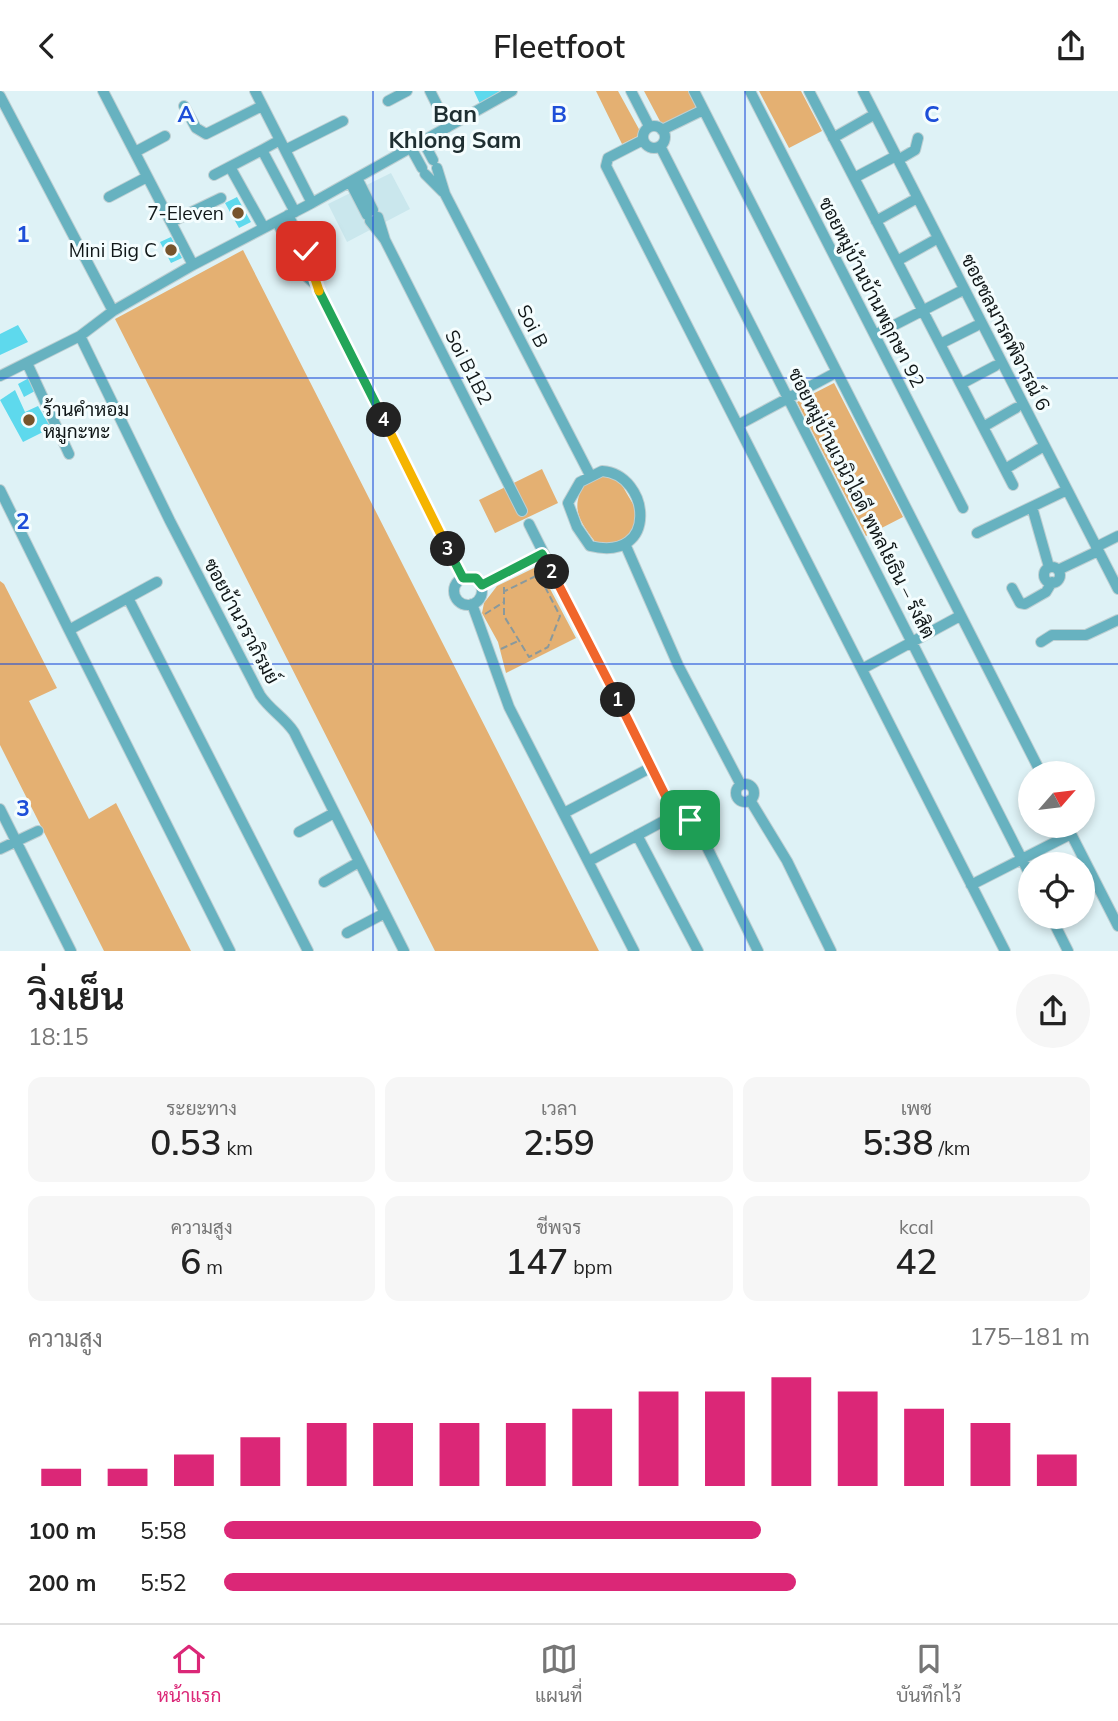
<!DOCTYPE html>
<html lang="th">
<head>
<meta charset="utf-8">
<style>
	body { margin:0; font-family:Mulish,Sarabun,sans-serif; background:#f6f6f6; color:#222; height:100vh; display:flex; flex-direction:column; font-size:26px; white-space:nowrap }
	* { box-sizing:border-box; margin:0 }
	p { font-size:23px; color:#767676 }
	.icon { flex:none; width:38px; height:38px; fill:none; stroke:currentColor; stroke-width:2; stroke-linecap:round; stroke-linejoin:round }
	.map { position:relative; height:860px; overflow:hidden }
	.panel { display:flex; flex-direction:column; background:#fff; flex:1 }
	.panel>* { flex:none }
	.needle { width:46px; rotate:62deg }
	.buttons { position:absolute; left:1018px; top:670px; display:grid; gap:14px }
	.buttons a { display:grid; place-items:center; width:77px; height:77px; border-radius:50%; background:#fff; box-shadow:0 4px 10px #0003; font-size:35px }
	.pin { position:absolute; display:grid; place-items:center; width:60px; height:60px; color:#fff; margin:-30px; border-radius:14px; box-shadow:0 4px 10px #0006 }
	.km { position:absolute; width:35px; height:35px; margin:-18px; border-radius:50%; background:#222; color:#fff; font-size:19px; line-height:35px; text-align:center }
	.round { display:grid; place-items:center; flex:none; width:74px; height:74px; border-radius:37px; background:#f6f6f6 }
	.overview { display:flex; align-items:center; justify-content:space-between; height:119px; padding:0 28px }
	h1 { font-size:38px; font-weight:600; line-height:52px }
	.stats { display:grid; grid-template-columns:repeat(3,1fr); gap:10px; height:119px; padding:7px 28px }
	.stats div { display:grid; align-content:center; border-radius:14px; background:#f6f6f6; text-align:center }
	.stats b { font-size:35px; font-weight:600 }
	.stats small { font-size:19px; font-weight:400 }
	.stats p { font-size:19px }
	.chart { height:196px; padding:14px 28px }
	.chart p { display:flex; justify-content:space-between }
	.chart svg { width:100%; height:126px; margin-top:7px; stroke:#db2777; stroke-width:6 }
	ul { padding:0 28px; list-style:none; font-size:23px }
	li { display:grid; grid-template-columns:112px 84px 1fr; align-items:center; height:52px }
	li i { height:18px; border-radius:9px; background:#db2777 }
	header { display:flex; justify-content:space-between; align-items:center; height:91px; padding:0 28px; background:#fff; font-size:32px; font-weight:600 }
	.tab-bar { display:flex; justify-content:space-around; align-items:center; height:98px; border-top:2px solid #e0e0e0; background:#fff; font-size:19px; color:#767676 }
	.tab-bar a { display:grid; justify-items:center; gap:4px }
	.tab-bar .on { color:#db2777 }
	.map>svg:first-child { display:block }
	.built { fill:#cae7ed }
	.green { fill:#e4b072 }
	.building { fill:#5ed9ed }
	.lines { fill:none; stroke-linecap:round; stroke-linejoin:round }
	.minor-casing { stroke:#bdcfd2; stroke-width:12 }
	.path { stroke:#8a999c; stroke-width:2; stroke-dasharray:7 3.5; stroke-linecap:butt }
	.minor { stroke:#67b2c0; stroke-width:10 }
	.split-1-casing { stroke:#fff; stroke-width:14 }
	.split-2-casing { stroke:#fff; stroke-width:14 }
	.split-3-casing { stroke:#fff; stroke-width:14 }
	.split-4-casing { stroke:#fff; stroke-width:14 }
	.split-5-casing { stroke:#fff; stroke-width:14 }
	.split-6-casing { stroke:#fff; stroke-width:14 }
	.split-1 { stroke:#f0652b; stroke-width:9 }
	.split-2 { stroke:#f0652b; stroke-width:9 }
	.split-3 { stroke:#22a559; stroke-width:9 }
	.split-4 { stroke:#f5b400; stroke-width:9 }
	.split-5 { stroke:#22a559; stroke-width:9 }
	.split-6 { stroke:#f5b400; stroke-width:9 }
	.grid { fill:none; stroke:#1d4ed8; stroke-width:2; stroke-opacity:0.55 }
	.poi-dot { fill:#76542c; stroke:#f4fdfe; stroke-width:2.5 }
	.labels { text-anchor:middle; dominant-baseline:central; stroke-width:6; stroke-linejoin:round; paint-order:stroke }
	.poi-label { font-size:19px; fill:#101718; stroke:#f4fdfe; text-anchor:end }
	.street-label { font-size:19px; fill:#101718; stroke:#f4fdfe }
	.quarter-label { font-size:23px; font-weight:bold; fill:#1e2e31; stroke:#f4fdfe }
	.grid-label { font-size:23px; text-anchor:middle; font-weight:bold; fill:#1d4ed8; stroke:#f4fdfe; stroke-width:6; stroke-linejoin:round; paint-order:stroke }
</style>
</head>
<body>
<header><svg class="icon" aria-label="back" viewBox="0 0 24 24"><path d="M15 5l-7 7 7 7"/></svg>Fleetfoot<svg class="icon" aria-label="share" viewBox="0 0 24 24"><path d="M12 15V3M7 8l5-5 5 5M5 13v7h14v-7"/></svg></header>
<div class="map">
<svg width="1118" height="860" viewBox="0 0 1118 860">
	<rect width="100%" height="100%" fill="#def2f6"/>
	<!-- built -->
	<path class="built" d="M391,82L410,118L347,151L328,113Z"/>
	<!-- green -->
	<path class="green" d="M596,0H618L640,40L638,45L622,53Z
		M644,0H690L696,17L662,34Z
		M759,0H801L822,40L789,57Z
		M243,159L599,860H435L115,228Z
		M834,292L903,426L866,445L797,311Z
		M542,378L558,412L495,442L479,409Z
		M616,384L633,413L639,429L623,452H596C577,427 570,416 587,388Z
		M538,475L576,547L506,582L498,551L482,522L484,512L497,495Z
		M0,490L4,493L57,597L29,610L89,728L116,712L191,860H104L0,654Z"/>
	<!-- building -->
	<path class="building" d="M474,0H500L480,13Z
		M237,106L251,131L239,137L225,112Z
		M171,146L182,167L171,172L160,151Z
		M18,234L28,251L0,264V243Z
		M29,287L35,300L24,306L18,293Z
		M15,299L25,321L38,315L51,337L23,351L0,309Z"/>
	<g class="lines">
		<!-- minor casing -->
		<g class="minor-casing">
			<path id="minor" d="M103,0L193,174
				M255,0L312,112
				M430,0L448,36
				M631,0L649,35
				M694,0L1041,682
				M750,0L963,417
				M809,0L1013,394
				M863,0L1118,498
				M0,5L113,220
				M388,10L407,0
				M184,15L196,37L206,43L262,15
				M643 46a11 11 0 1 1 22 0a11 11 0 1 1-22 0Z
				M662,39L703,19
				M833,47L870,26
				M280,49L262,59L295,121
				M643,49L608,67L606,75L1005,860
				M423,50L433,69
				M660,55L1031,786
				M411,57L422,77
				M285,59L343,30
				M135,61L165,45
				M898,69L915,59L918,47
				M230,76L264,137
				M437,77L445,103L590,384
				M425,83L443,101
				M214,84L262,59
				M357,87L373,119
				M854,87L892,67
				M350,91L367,124
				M109,106L147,86
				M288,124L303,153
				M378,126L385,149L522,420
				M370,130L385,149
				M876,130L912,110
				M171,131L221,107
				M277,131L292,160
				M306,160L314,178L316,194L463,487
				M295,167L305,184L316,194
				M897,170L933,150
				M875,244L961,200
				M80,245L170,430L260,604C270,619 284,626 294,641L404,860
				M940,253L976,235
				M27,272L69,363
				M0,285L80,245L113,220L193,174L312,112L512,0
				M961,293L995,275
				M738,334L837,281
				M983,336L1016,317
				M1005,378L1039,358
				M602,380C650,383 660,472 590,455L577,436L568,412L580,391Z
				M0,399L69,539L157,491
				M1032,416L1049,476
				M529,433L675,724L690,729L700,742L758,860
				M977,442L1067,399
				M625,453L678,574L741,694
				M1096,456L1118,445
				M1044 484a8 8 0 1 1 16 0a8 8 0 1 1-16 0Z
				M1058,479L1098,460
				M454 500a14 14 0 1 1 28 0a14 14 0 1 1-28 0Z
				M482,494L542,463
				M1012,497L1020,512L1025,513L1046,501L1052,491
				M128,507L308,860
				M472,513L509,616L634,860
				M69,539L230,860
				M1041,551L1052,544H1086L1118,529
				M862,578L960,525
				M736 702a9 9 0 1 1 18 0a9 9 0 1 1-18 0Z
				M750,709L787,770L831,860
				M0,718L71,860
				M564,722L652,676
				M1067,735L1118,835
				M299,741L334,722
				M637,744L698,860
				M0,758L38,740
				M589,770L675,724
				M324,791L359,771
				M971,794L1071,743
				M1051,826L1068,860
				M347,842L385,822"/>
		</g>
		<!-- path -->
		<path class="path" d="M504,496V525L529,566L548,556L560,525L543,492L536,485L505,500
			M485,523L504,511
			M501,558L518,550"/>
		<!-- minor -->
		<use href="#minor" class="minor"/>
	</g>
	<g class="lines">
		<!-- split-1 casing -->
		<g class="split-1-casing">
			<path id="split-1" d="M618,609L675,724L690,729"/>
		</g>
		<!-- split-2 casing -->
		<g class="split-2-casing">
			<path id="split-2" d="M552,481L618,609"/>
		</g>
		<!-- split-3 casing -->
		<g class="split-3-casing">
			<path id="split-3" d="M448,458L463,487H476L482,494L542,463L552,481"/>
		</g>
		<!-- split-4 casing -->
		<g class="split-4-casing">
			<path id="split-4" d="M384,329L448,458"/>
		</g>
		<!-- split-5 casing -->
		<g class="split-5-casing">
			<path id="split-5" d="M319,200L384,329"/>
		</g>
		<!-- split-6 casing -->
		<g class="split-6-casing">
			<path id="split-6" d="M306,160L319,200"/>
		</g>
		<!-- split-1 -->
		<use href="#split-1" class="split-1"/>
		<!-- split-2 -->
		<use href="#split-2" class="split-2"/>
		<!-- split-3 -->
		<use href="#split-3" class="split-3"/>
		<!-- split-4 -->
		<use href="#split-4" class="split-4"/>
		<!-- split-5 -->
		<use href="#split-5" class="split-5"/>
		<!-- split-6 -->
		<use href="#split-6" class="split-6"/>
	</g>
	<!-- grid -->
	<path class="grid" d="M373,0V860M745,0V860M0,287H1118M0,573H1118"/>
	<!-- markers -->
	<g class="poi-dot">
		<circle cx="238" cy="122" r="7"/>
		<circle cx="171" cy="159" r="7"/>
		<circle cx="29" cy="329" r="7"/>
	</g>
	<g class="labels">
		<!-- poi labels -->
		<g class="poi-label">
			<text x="224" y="122">7-Eleven</text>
			<text x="157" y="159">Mini Big C</text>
			<text x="43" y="318" text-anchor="start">ร้านคำหอม<tspan x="43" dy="22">หมูกะทะ</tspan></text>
		</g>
		<!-- street labels -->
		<g class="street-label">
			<text transform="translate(872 201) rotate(63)">ซอยหมู่บ้านบ้านพฤกษา 92</text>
			<text transform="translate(533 235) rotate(63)">Soi B</text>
			<text transform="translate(1006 241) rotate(63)">ซอยชลมารคพิจารณ์ 6</text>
			<text transform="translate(469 276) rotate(63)">Soi B1B2</text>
			<text transform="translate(862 412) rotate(63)">ซอยหมู่บ้านเวนิวไอดี พหลโยธิน – รังสิต</text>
			<text transform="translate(242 530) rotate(62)">ซอยบ้านวราภิรมย์</text>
		</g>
		<!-- quarter labels -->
		<g class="quarter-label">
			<text x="455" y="22">Ban<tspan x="455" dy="26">Khlong Sam</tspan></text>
		</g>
	</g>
	<g class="grid-label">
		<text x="186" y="31">A</text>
		<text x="559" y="31">B</text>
		<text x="932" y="31">C</text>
		<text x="23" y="151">1</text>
		<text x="23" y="438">2</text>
		<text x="23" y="725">3</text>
	</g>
</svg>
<div class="buttons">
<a><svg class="needle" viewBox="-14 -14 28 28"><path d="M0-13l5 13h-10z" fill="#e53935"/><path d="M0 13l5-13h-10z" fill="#767676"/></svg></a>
<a><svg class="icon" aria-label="locate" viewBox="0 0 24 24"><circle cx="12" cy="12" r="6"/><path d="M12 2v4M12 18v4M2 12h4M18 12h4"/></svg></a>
</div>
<div class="pin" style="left:690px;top:729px;background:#1e9e55"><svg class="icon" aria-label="arrive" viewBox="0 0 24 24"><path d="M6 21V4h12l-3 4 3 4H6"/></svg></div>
<div class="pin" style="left:306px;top:160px;background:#d93025"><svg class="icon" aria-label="check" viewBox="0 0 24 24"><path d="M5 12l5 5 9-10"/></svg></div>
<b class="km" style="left:618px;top:609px">1</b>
<b class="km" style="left:552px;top:481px">2</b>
<b class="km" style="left:448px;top:458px">3</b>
<b class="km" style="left:384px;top:329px">4</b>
</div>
<section class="panel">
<div class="overview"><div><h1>วิ่งเย็น</h1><p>18:15</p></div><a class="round"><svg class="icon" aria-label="share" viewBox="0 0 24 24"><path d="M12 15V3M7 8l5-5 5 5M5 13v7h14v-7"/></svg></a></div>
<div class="stats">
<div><p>ระยะทาง</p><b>0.53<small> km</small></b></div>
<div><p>เวลา</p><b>2:59</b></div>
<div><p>เพซ</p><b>5:38<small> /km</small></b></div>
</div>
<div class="stats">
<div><p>ความสูง</p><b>6<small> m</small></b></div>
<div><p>ชีพจร</p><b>147<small> bpm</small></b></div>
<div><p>kcal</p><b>42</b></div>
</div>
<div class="chart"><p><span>ความสูง</span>175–181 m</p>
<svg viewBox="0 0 160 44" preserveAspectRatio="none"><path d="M5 44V38M15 44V38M25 44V33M35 44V27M45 44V22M55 44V22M65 44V22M75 44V22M85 44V17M95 44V11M105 44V11M115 44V6M125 44V11M135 44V17M145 44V22M155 44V33"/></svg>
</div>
<ul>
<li><b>100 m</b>5:58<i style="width:62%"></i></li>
<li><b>200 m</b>5:52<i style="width:66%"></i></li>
</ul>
</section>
<nav class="tab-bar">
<a class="on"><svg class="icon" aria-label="home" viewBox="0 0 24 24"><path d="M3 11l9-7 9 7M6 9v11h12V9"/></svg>หน้าแรก</a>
<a><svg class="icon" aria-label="map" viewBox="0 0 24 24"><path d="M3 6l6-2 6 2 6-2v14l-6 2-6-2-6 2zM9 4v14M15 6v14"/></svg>แผนที่</a>
<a><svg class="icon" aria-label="saved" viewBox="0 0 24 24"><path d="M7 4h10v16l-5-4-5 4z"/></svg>บันทึกไว้</a>
</nav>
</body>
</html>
